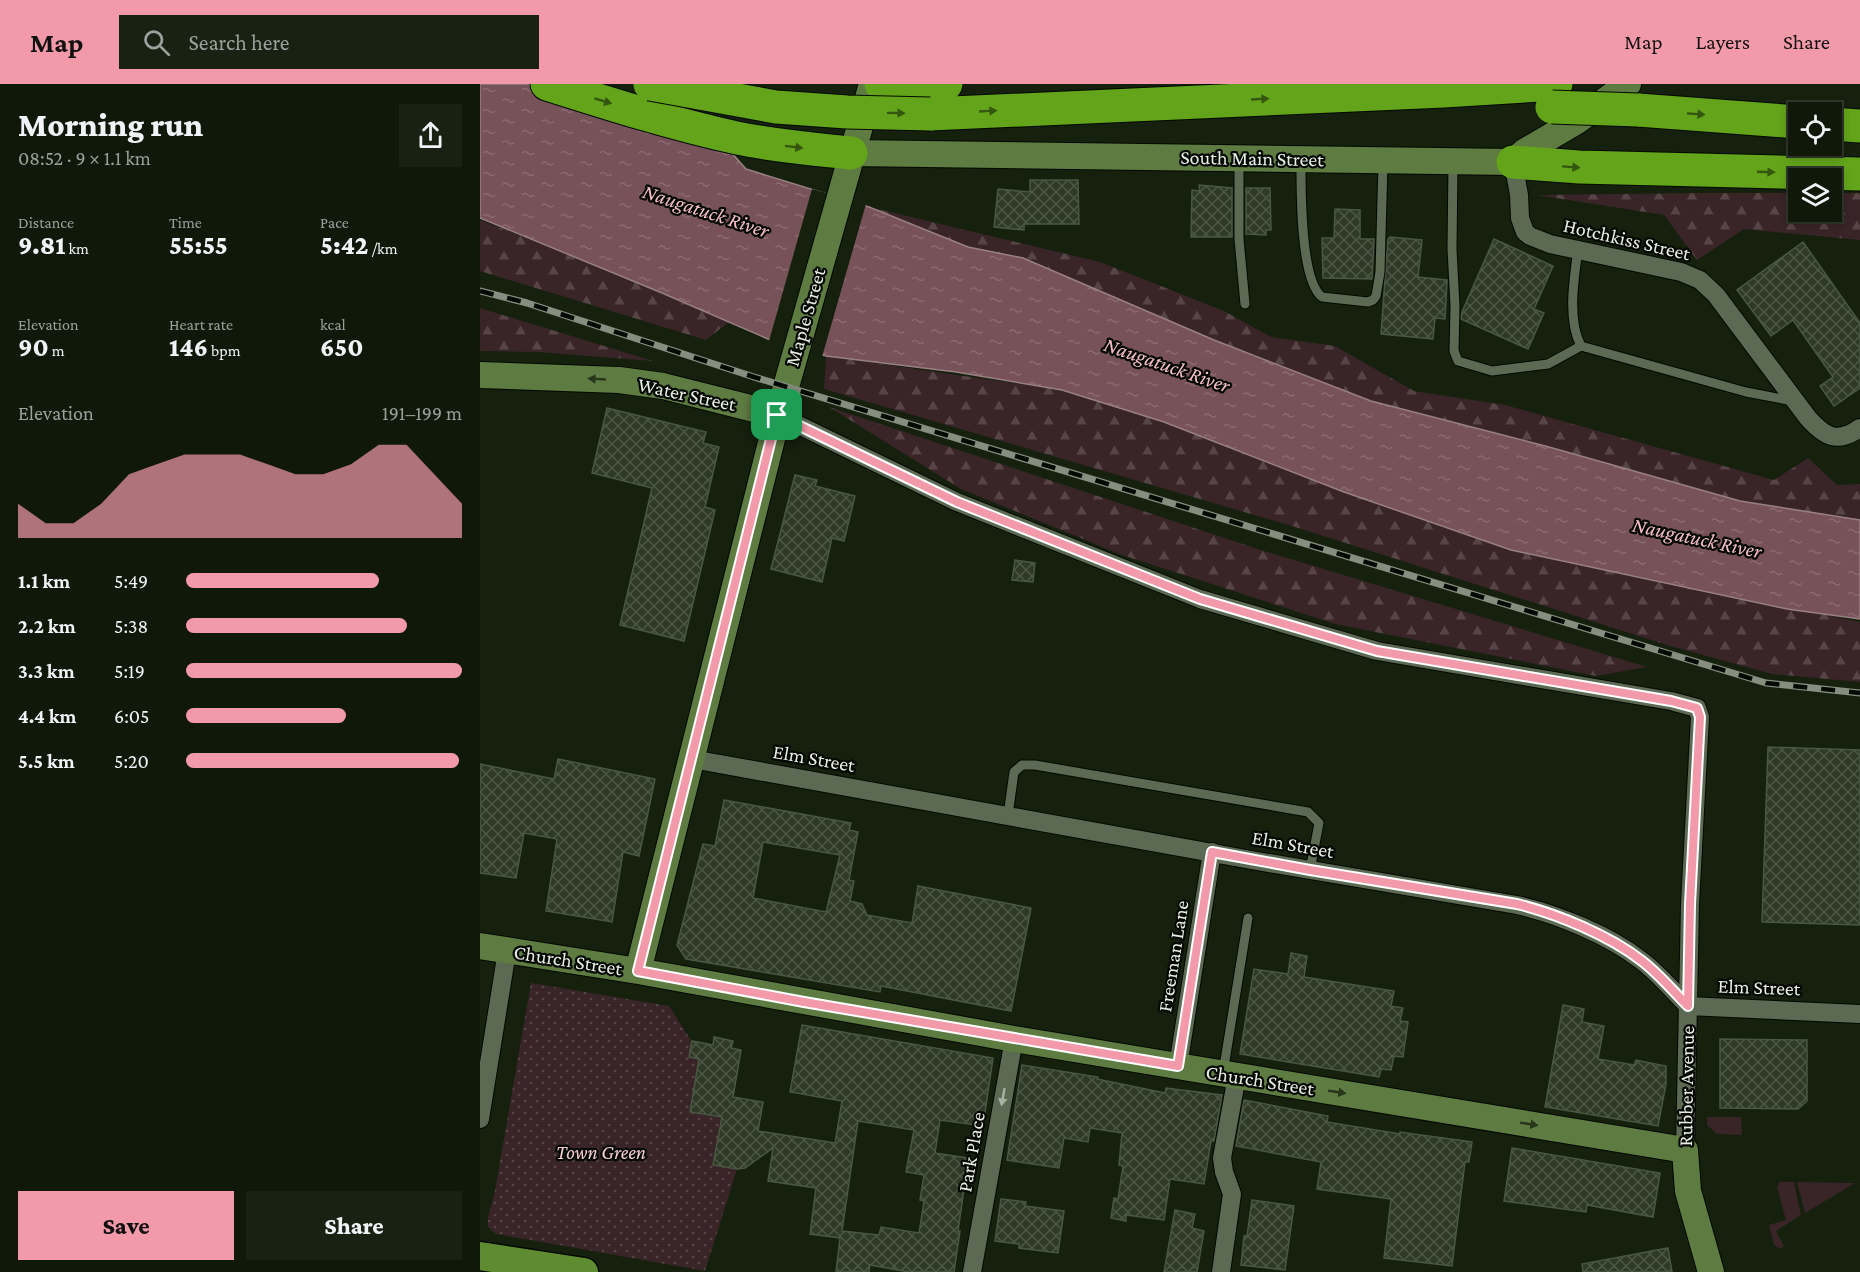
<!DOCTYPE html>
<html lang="en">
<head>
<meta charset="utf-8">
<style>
	body { margin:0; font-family:"Crimson Pro",serif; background:#192113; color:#f1f3f6; height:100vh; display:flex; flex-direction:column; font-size:22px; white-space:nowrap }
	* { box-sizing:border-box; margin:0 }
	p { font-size:20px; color:#9ca09c }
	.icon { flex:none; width:33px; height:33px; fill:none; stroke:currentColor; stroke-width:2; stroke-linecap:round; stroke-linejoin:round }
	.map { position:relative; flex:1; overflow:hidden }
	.side { display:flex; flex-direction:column; background:#10180a; width:480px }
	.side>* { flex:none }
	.fabs { position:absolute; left:1308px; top:18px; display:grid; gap:12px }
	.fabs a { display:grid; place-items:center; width:54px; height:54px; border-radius:0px; background:#10180a; box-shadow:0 3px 9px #0003,0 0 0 2px #30372b; font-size:30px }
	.pin { position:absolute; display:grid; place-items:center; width:51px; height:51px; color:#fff; margin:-26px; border-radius:12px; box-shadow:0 3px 9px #0006 }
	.round { display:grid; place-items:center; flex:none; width:63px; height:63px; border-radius:0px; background:#192113 }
	.overview { display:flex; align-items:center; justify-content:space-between; height:102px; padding:0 18px }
	h1 { font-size:33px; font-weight:800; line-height:45px }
	.metrics { display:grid; grid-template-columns:repeat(3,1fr); gap:9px; height:102px; padding:6px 18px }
	.metrics div { display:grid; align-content:center }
	.metrics b { font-size:26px; font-weight:800 }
	.metrics small { font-size:16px; font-weight:400 }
	.metrics p { font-size:16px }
	.chart { height:168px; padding:12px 18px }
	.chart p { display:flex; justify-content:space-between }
	.chart svg { width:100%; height:108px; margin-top:6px; fill:#f39aaa; opacity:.7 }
	.action { display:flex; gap:12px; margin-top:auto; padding:12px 18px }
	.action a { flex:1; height:69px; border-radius:0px; background:#f39aaa; color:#111; font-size:24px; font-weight:800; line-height:69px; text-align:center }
	.action a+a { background:#192113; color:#f1f3f6 }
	ul { padding:0 18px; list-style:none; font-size:20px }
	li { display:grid; grid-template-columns:96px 72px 1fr; align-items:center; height:45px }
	li i { height:15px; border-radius:8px; background:#f39aaa }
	header { display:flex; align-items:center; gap:36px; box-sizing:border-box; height:84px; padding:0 30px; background:#f39aaa; color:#111 }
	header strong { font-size:28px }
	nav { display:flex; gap:33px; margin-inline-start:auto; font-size:21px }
	.search { width:420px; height:54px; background:#192113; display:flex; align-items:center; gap:15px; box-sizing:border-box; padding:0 21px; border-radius:0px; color:#9ca09c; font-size:22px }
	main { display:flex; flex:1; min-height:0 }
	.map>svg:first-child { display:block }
	.green { fill:#392428 }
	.forest { fill:url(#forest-firs) }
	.park { fill:url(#park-dots) }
	.water { fill:url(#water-ripples); stroke:#998182; stroke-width:1.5 }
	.pier { fill:#15200d }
	.building { fill:url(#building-cross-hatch); stroke:#4a5741; stroke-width:1.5; fill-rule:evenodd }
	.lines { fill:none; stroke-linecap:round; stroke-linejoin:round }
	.lane-casing { stroke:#030900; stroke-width:11 }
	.street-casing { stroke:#030900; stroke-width:20 }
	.secondary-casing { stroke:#030900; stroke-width:28 }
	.primary-casing { stroke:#030900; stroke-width:31 }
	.highway-casing { stroke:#030900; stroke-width:35 }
	.lane { stroke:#5c6953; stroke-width:9 }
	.street { stroke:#5c6953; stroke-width:18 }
	.secondary { stroke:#5e7b42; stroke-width:26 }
	.primary { stroke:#608c31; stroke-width:28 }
	.highway { stroke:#63a41a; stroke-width:33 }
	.rail-casing { stroke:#858e7f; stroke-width:7 }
	.rail { stroke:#040803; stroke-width:4.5; stroke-dasharray:14; stroke-linecap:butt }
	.highway-bridge-casing { stroke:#030900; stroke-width:35; stroke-linecap:butt }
	.highway-bridge { stroke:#63a41a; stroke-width:33 }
	.oneway { fill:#34560e }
	.oneway2 { fill:#28361c }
	.oneway3 { fill:#a8b2a2 }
	.route-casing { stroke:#fff; stroke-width:12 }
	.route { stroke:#f39aaa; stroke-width:8 }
	.labels { text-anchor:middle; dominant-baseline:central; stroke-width:4.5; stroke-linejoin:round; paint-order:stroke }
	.street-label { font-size:20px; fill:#e7eee2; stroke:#040803 }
	.park-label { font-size:20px; font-style:italic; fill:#f7cdd3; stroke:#040803 }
	.water-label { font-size:21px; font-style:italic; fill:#f6bec7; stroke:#040803 }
</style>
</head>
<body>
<header>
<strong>Map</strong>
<div class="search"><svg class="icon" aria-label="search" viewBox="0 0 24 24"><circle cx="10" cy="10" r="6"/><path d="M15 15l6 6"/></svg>Search here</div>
<nav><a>Map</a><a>Layers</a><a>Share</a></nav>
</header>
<main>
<section class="side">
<div class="overview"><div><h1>Morning run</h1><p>08:52 · 9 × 1.1 km</p></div><a class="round"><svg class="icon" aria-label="share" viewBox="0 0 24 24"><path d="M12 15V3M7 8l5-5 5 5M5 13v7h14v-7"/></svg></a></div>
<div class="metrics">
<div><p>Distance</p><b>9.81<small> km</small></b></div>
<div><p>Time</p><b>55:55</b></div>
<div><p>Pace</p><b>5:42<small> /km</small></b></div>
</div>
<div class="metrics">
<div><p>Elevation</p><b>90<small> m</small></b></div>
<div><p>Heart rate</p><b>146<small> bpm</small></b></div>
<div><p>kcal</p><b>650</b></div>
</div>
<div class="chart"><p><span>Elevation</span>191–199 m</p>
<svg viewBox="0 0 160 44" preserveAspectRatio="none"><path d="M0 44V30L10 38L20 38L30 30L40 18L50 14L60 10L70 10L80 10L90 14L100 18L110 18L120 14L130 6L140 6L150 18L160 30V44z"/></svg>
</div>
<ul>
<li><b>1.1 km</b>5:49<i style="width:70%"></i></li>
<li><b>2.2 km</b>5:38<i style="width:80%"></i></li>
<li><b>3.3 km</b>5:19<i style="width:100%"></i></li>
<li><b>4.4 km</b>6:05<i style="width:58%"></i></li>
<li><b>5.5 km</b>5:20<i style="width:99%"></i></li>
</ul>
<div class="action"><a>Save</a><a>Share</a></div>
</section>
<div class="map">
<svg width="1380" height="1188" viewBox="0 0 1380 1188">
	<defs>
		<pattern id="forest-firs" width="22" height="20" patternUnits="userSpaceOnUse" patternTransform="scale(1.5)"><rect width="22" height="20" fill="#392428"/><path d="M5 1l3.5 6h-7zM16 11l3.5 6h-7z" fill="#564447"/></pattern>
		<pattern id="park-dots" width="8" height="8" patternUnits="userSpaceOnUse" patternTransform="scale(1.5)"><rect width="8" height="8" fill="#392428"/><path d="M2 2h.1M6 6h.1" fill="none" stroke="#564447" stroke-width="1.8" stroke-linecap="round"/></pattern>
		<pattern id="water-ripples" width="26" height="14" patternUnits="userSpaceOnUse" patternTransform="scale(1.5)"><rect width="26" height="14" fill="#785259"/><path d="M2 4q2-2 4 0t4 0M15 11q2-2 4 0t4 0" fill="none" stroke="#8b6b71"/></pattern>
		<pattern id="building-cross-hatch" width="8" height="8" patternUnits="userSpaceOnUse" patternTransform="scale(1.5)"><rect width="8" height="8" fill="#2e3a26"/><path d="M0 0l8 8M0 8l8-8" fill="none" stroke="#4c5745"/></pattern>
	</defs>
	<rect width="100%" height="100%" fill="#15200d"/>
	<!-- green -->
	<path class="green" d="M1227,1033H1261L1262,1049L1261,1051L1237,1050L1227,1041Z
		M1299,1098H1314L1321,1131L1296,1147L1304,1162L1300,1165L1294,1161L1289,1141L1306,1136L1297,1103Z
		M1317,1098L1375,1099L1325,1129Z"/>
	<!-- forest -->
	<path class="forest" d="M1216,109H1318V128H1352V109H1380V156L1264,145L1217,176L1184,131L1057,111Z
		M389,123L620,178L744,227L791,253L855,262L934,307L1025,321L1294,396L1328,374L1357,401L1380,400V436L1260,417L1069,363L891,317L734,256L543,174L488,163Z
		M0,136L73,164L249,238L226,256L0,187Z
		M0,224L173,277L58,268L0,267Z
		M346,272L582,306L684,338L864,408L1031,466L1380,538V598L1292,590L1187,561L812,442L344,305Z
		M349,323L784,467L1167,583L1116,592L855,540L642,471L481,405Z"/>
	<!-- park -->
	<path class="park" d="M51,899L189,922L212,958L209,973L219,975L210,1028L243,1034L233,1081L257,1085L225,1187L16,1150L8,1143V1133L14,1112Z"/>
	<!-- water -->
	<path class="water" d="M0,0H90L249,66L266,85L389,123L488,163L543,174L734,256L891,317L1069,363L1260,417L1380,436V535L1307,525L1031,466L864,408L684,338L582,306L476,288L346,272L288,255L182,209L0,134Z"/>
	<!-- pier -->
	<path class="pier" d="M332,105L386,120L342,273L289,257Z"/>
	<!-- building -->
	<path class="building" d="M550,96H598L599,140H544V146L514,143L518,105L550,108Z
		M719,101L752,104V153H711L712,106L720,107Z
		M766,104H790L791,146H786V151L766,150Z
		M855,125L880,126V155H894L892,195L843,194L842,154H854Z
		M910,153L942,156L938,193L967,196L965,235L955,234L953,255L901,250L908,155Z
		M1014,155L1073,182L1054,225L1064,229L1048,265L981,235L982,228Z
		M1323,158L1380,239V304L1354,322L1340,302L1353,293L1313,236L1291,252L1257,206Z
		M127,324L226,348L223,359L239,363L225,423L235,426L204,557L140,541L172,404L112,389Z
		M315,391L337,396L335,402L375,412L364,457L352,454L342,498L291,485Z
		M535,476L555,479L553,498L532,496Z
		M1288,663L1380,666V841L1282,838Z
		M78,675L175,695L159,772L143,768L132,838L66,827L77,755L44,749L36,794L0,789V680L74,695Z
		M244,716L371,739L369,746L378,748L369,796L374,797L370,817L382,820L387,831L432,839L438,802L551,824L531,927L401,902L400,908L206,875L197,861L223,760L235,762ZM283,758L360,771L346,828L273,814Z
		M811,869L827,872L824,893L914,907L911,922L923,924L920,937L928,938L923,973L914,972L911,986L901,985L899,993L760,970L774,885L808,890Z
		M1083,921L1104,925L1102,938L1124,942L1118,975L1154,981L1156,976L1186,982V1000L1178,1042L1065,1023Z
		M322,941L513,974L503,1042L460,1036L455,1069L494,1075L490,1099L485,1098L478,1147H480L474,1188H429L390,1181L389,1188H356L360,1154L330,1150L336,1104L288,1097L293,1064L265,1084L257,1085L233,1081L242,1033L210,1028L219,975L209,973L212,957L233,961L234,953L253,957L251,964L261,966L253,1013L283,1018L278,1047L355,1059L362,1017L310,1008ZM378,1037L434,1046L426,1088L444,1091L440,1116L444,1117L439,1149L401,1143L399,1151L362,1147Z
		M1240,955L1327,956V1017L1318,1025L1240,1024Z
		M542,981L618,993L617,995L685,1009L686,1004L742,1011L734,1057H731L724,1100L690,1095L684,1136L646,1131V1137L631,1134L634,1114L638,1115L643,1082L639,1081L642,1049L610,1044L608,1058L584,1054L579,1084L527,1076Z
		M764,1016L848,1032L847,1038L920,1050V1048L992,1058L989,1078H985L972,1182L904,1174L911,1115L837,1105L841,1078L756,1062Z
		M1032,1064L1180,1089L1173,1133L1107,1121L1106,1128L1024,1117Z
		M521,1115L546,1118L545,1122L584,1127L578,1169L539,1164V1160L515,1157Z
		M772,1116L814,1122L805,1186L761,1181L764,1152H767Z
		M695,1126L715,1130L712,1144L724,1147L717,1188H684Z
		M1188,1164L1192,1188H1103L1102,1180Z"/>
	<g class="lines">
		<!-- lane casing -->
		<g class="lane-casing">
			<path id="lane" d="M759,76V155L765,220
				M821,77C821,105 820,196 842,213L888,218L893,216L896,212L900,188L903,79
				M973,79L972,165L975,222L974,267L978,277L1012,287L1068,280L1101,262
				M1098,166C1094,194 1087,236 1101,262L1266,308L1313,317
				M528,731L534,688L542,681H555L828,728L839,739L830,786
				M743,989L768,834"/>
		</g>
		<!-- street casing -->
		<g class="street-casing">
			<path id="street" d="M1033,78L1039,111L1040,134L1045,148L1050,152L1070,160L1201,188L1220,196L1236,211L1328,334C1345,353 1357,360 1380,344
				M298,331L477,418L720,515L897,567L1191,617L1217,624L1220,633L1210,820L1205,1066
				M212,675L777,777L1037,821C1077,830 1129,851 1162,877C1179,890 1193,907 1208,922L1380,930
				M698,982L732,768
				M0,1035L27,867
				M492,1188L534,955
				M741,1188L752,1110L744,1088L742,1074L757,992"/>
		</g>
		<!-- secondary casing -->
		<g class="secondary-casing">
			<path id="secondary" d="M371,69L1033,78L1044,68L1097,37L1148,0
				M0,291L139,296L183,302L298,331
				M0,862L158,887L534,955L1205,1066L1208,1107L1231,1188
				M158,887L298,331L392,0"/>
		</g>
		<!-- primary casing -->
		<g class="primary-casing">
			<path id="primary" d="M0,1172L104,1188"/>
		</g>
		<!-- highway casing -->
		<g class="highway-casing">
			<path id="highway" d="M67,0C130,20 193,40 257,54C295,62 333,65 371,69
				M401,0H466
				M1158,26L1318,38
				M450,30L964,7L1076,0
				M1352,40L1380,42
				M1033,78L1099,83L1380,90"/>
		</g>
		<!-- lane -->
		<use href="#lane" class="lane"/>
		<!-- street -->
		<use href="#street" class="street"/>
		<!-- secondary -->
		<use href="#secondary" class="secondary"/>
		<!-- primary -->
		<use href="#primary" class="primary"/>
		<!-- highway -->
		<use href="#highway" class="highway"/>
		<!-- rail casing -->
		<g class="rail-casing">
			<path id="rail" d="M0,207L47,219L274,293L1286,599L1380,609"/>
		</g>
		<!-- rail -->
		<use href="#rail" class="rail"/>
		<!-- highway-bridge casing -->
		<g class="highway-bridge-casing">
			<path id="highway-bridge" d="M170,0L296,23L367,28L450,30
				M1072,23L1158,26"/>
		</g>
		<!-- highway-bridge -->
		<use href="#highway-bridge" class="highway-bridge"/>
	</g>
	<!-- one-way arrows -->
	<defs><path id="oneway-solid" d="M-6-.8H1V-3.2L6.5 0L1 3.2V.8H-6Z" transform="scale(1.5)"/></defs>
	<g class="oneway">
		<use href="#oneway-solid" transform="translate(780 15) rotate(-3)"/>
		<use href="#oneway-solid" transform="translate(123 17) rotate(17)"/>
		<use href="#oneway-solid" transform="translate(508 27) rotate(-3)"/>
		<use href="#oneway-solid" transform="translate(416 29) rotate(1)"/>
		<use href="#oneway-solid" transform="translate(1216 30) rotate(4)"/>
		<use href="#oneway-solid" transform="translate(314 63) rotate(7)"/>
		<use href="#oneway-solid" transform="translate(1091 83) rotate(4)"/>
		<use href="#oneway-solid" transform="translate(1286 88) rotate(2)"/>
	</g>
	<g class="oneway2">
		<use href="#oneway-solid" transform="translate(117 295) rotate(-177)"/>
		<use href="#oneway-solid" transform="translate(857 1008) rotate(9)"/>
		<use href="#oneway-solid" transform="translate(1049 1040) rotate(9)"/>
	</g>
	<use class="oneway3" href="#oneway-solid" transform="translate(523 1013) rotate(100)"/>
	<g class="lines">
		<!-- route casing -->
		<g class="route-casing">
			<path id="route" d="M297,331L477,418L720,515L897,567L1191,617L1217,624L1220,633L1210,820L1208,922C1193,907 1179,890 1162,877C1129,851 1077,830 1037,820L830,786L732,768L698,982L324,918L158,887Z"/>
		</g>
		<!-- route -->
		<use href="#route" class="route"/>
	</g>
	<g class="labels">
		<!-- street labels -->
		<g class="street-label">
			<text transform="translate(772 74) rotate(1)">South Main Street</text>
			<text transform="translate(1147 155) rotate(13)">Hotchkiss Street</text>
			<text transform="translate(325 233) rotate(-74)">Maple Street</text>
			<text transform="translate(207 310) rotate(12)">Water Street</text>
			<text transform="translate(334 674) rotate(10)">Elm Street</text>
			<text transform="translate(813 760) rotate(10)">Elm Street</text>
			<text transform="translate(693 872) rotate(-81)">Freeman Lane</text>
			<text transform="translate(88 876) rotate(9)">Church Street</text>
			<text transform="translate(1279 903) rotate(2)">Elm Street</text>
			<text transform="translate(780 996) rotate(9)">Church Street</text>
			<text transform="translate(1206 1002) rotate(-89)">Rubber Avenue</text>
			<text transform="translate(491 1068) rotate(-80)">Park Place</text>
		</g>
		<!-- park labels -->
		<g class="park-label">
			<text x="121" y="1068">Town Green</text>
		</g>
		<!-- water labels -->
		<g class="water-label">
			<text transform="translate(226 127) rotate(18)">Naugatuck River</text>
			<text transform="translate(687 281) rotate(19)">Naugatuck River</text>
			<text transform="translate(1217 454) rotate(12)">Naugatuck River</text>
		</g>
	</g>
</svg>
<div class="fabs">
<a><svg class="icon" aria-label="locate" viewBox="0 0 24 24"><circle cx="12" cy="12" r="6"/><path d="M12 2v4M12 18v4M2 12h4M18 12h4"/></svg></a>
<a><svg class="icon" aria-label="layers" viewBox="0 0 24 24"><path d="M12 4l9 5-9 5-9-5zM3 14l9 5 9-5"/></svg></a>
</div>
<div class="pin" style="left:297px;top:331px;background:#1e9e55"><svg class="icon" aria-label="arrive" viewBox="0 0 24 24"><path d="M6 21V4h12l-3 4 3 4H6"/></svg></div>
</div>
</main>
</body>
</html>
